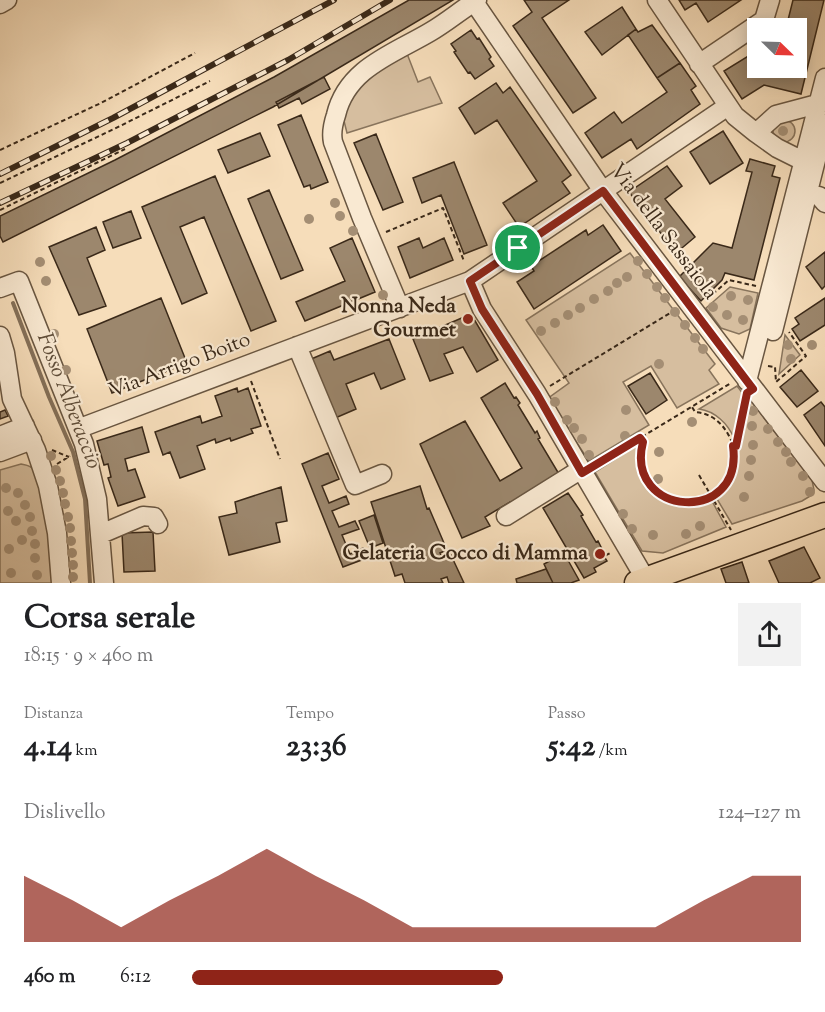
<!DOCTYPE html>
<html lang="it">
<head>
<meta charset="utf-8">
<style>
	body { margin:0; font-family:"Sorts Mill Goudy",serif; background:#f2f2f2; color:#202124; height:100vh; display:flex; flex-direction:column; font-size:22px; white-space:nowrap }
	* { box-sizing:border-box; margin:0 }
	p { font-size:20px; color:#757577 }
	.icon { flex:none; width:33px; height:33px; fill:none; stroke:currentColor; stroke-width:2; stroke-linecap:round; stroke-linejoin:round }
	.map { position:relative; height:583px; overflow:hidden }
	.panel { display:flex; flex-direction:column; background:#fff; flex:1 }
	.panel>* { flex:none }
	.needle { width:39px; rotate:113deg }
	.buttons { position:absolute; left:747px; top:18px; display:grid; gap:12px }
	.buttons a { display:grid; place-items:center; width:60px; height:60px; border-radius:0px; background:#fff; box-shadow:0 3px 15px #0003; font-size:30px }
	.pin { position:absolute; display:grid; place-items:center; width:51px; height:51px; color:#fff; margin:-26px; border:3px solid #fff; border-radius:50%; box-shadow:0 2px 6px #0007 }
	.round { display:grid; place-items:center; flex:none; width:63px; height:63px; border-radius:0px; background:#f2f2f2 }
	.head { display:flex; align-items:center; justify-content:space-between; height:102px; padding:0 24px }
	h1 { font-size:33px; font-weight:700; line-height:45px }
	.stats { display:grid; grid-template-columns:repeat(3,1fr); gap:9px; height:102px; padding:6px 24px }
	.stats div { display:grid; align-content:center }
	.stats b { font-size:30px; font-weight:700 }
	.stats small { font-size:16px; font-weight:400 }
	.stats p { font-size:16px }
	.chart { height:168px; padding:12px 24px }
	.chart p { display:flex; justify-content:space-between }
	.chart svg { width:100%; height:108px; margin-top:6px; fill:#8f2418; opacity:.7 }
	ul { padding:0 24px; list-style:none; font-size:20px }
	li { display:grid; grid-template-columns:96px 72px 1fr; align-items:center; height:45px }
	li i { height:15px; border-radius:8px; background:#8f2418 }
	.map>svg:first-child { display:block }
	.green { fill:#d6be9f; stroke:#88745c; stroke-width:1.5 }
	.lines { fill:none; stroke-linecap:round; stroke-linejoin:round }
	.stream { stroke:#847059; stroke-width:4 }
	.building { fill:#9c876d; stroke:#3a2919; stroke-width:1.5 }
	.minor-casing { stroke:#695641; stroke-width:21 }
	.major-casing { stroke:#3a2919; stroke-width:27 }
	.path { stroke:#3a2919; stroke-width:2; stroke-dasharray:4.5 3; stroke-linecap:butt }
	.minor { stroke:#f9e9d2; stroke-width:18 }
	.major { stroke:#f6ddba; stroke-width:24 }
	.rail-casing { stroke:#3a2919; stroke-width:6 }
	.rail { stroke:#f9e9d2; stroke-width:4; stroke-dasharray:11; stroke-linecap:butt }
	.tree { fill:#a48e74 }
	.route-casing { stroke:#fff; stroke-width:12 }
	.route { stroke:#8f2418; stroke-width:8 }
	.poi-dot { fill:#8f2418; stroke:#f9e9d2; stroke-width:2 }
	.labels { text-anchor:middle; dominant-baseline:central; stroke-width:4.5; stroke-linejoin:round; paint-order:stroke }
	.street-label { font-size:21px; fill:#3a2919; stroke:#f9e9d2 }
	.poi-label { font-size:21px; font-weight:bold; fill:#3a2919; stroke:#f9e9d2; text-anchor:end }
	.water-label { font-size:22px; font-style:italic; fill:#5f4d39; stroke:#f9e9d2 }
</style>
</head>
<body>
<div class="map">
<svg width="825" height="583" viewBox="0 0 825 583">
	<rect width="100%" height="100%" fill="#f6ddba"/>
	<filter id="stains"><feTurbulence type="fractalNoise" baseFrequency=".00333" numOctaves="4"/><feColorMatrix values="0 0 0 0 .2 0 0 0 0 .09 0 0 0 0 .02 0 0 0 .5 -.17"/></filter>
	<radialGradient id="worn" r=".72"><stop offset=".6" stop-color="#630" stop-opacity="0"/><stop offset="1" stop-color="#630" stop-opacity=".3"/></radialGradient>
	<!-- green -->
	<path class="green" d="M406,51L418,82L430,77L442,103L347,133L343,117L349,90Z
		M773 131a11 11 0 1 1 22 0a11 11 0 1 1-22 0Z
		M630,253L715,364L709,370L719,384L677,408L651,366L623,382L649,425L589,461L547,399L569,383L526,320Z
		M730,287L758,293L750,329L739,334L721,328L706,308Z
		M785,335L800,355L779,374Z
		M737,386L744,395L734,438C728,424 715,411 699,409Z
		M751,401L812,480L814,490L812,495L802,501L732,524L717,499C739,482 734,471 738,448C741,432 747,417 751,401Z
		M640,443C631,487 670,521 712,501L726,527L663,553L642,551L595,472Z
		M21,464C26,465 31,465 34,470C48,490 52,557 53,583H0V470Z"/>
	<g class="lines">
		<!-- stream -->
		<path class="stream" d="M13,303L49,397L73,452L85,499L90,583"/>
	</g>
	<!-- building -->
	<path class="building" d="M409,0H453L273,107L3,242L0,236V216L115,160L274,77Z
		M524,0H569L542,18L596,98L573,113L513,26L532,12Z
		M679,0H741L708,22L696,3L685,10Z
		M793,0H824L801,94L764,85L742,99L724,71L758,50V68H796V28H786Z
		M622,7L636,29L602,55L585,32Z
		M652,25L680,63L657,78L628,35L636,29L638,32Z
		M471,30L477,39L479,38L491,57L489,59L494,66L475,79L470,72L468,73L454,52L456,51L451,44Z
		M680,63L696,86L691,90L700,104L637,149L631,139L602,158L585,133L614,112L622,123L667,92L657,78Z
		M324,77L330,89L302,104L299,98L279,108L276,102Z
		M496,83L503,93L510,87L571,175L562,182L570,193L519,227L503,203L537,181L497,120L475,134L459,108Z
		M301,115L328,182L311,189L310,185L304,187L278,125Z
		M723,131L743,163L710,184L690,152Z
		M260,133L270,156L228,173L218,150Z
		M376,134L403,202L383,210L354,143Z
		M750,159L775,166L772,176L780,178L754,280L725,273L722,280L701,301L679,277L713,243L732,248L752,172L746,171Z
		M454,162L487,245L464,254L441,195L422,203L413,178Z
		M667,166L682,186L665,199L695,237L676,253L629,192Z
		M215,176L276,321L251,331L204,217L180,227L207,293L182,304L142,207Z
		M269,190L303,270L281,279L248,199Z
		M131,211L141,238L113,248L103,222Z
		M603,225L621,251L534,309L517,282L534,271L531,266L586,230L588,235Z
		M96,227L105,250L87,258L106,306L79,315L49,247Z
		M352,238L375,292L305,321L296,302L345,281L330,248Z
		M419,238L423,248L444,238L453,260L410,278L398,247Z
		M825,252V286L822,289L806,267Z
		M161,298L187,363L112,393L87,329Z
		M825,298V325L800,341L792,329L799,324L795,318Z
		M471,314L498,360L477,372L463,347L444,354L453,373L430,381L413,339Z
		M389,339L405,379L381,389L374,373L346,384L356,409L333,419L309,360L330,351L334,360Z
		M801,370L818,391L797,407L780,387Z
		M650,373L667,400L646,414L628,386Z
		M505,383L514,398L516,397L520,403L518,405L535,433L537,431L540,438L538,439L559,474L511,504L510,502L485,517L490,526L462,538L420,444L465,421L500,481L522,468L481,398Z
		M237,388L238,392L248,388L261,426L251,429L253,433L231,441L230,438L216,443L215,439L197,446L205,469L180,478L170,452L163,455L155,432L200,416L202,423L222,416L215,396Z
		M821,402L825,407V446L804,415Z
		M5,410L8,416L0,419V412Z
		M142,427L149,452L125,459L128,471L135,469L145,497L118,506L108,478L111,477L108,464L104,465L97,441Z
		M328,453L339,479L322,486L329,503L346,496L349,504L332,511L339,527L355,521L359,529L342,535L350,554L363,548L367,558L343,567L302,464Z
		M420,486L427,509L429,508L447,550L440,553L441,555L450,553L464,583H449L447,577L441,579L443,583H405L402,574L395,576L371,502Z
		M281,487L287,521L276,523L280,542L229,555L219,517L237,513L235,502Z
		M568,493L583,515L581,516L596,542L598,541L602,549L600,550L607,561L594,568L596,572L584,578L543,508Z
		M374,515L383,543L370,548L359,521Z
		M153,532L155,571L124,572L122,533Z
		M804,547L820,578L810,583H779L769,561Z
		M564,553L579,580L571,583H553L544,564Z
		M742,562L749,583H726L721,569Z
		M546,569L553,583H517L516,579Z"/>
	<g class="lines">
		<!-- minor casing -->
		<g class="minor-casing">
			<path id="minor" d="M657,0L735,116L756,133
				M474,2L603,191L825,482
				M0,4L7,0
				M764,20L770,0
				M699,64L764,20L769,28
				M803,161L777,148L756,133L776,115L825,102
				M808,194L819,196L825,203
				M470,281L482,309L537,394L646,580
				M0,288L19,281L84,444L97,499L104,583
				M400,308L362,218L333,142C331,133 333,124 336,115C347,68 393,54 430,32C447,22 461,10 477,0
				M773,331L825,124
				M0,336L5,353L12,399L36,450L48,486L57,533L61,583
				M297,346L355,485L382,474
				M747,381L825,78
				M80,428L470,281L728,106
				M0,436L25,426
				M0,452L32,440
				M506,516L580,470
				M101,534L143,516L154,517L158,524"/>
		</g>
		<!-- major casing -->
		<g class="major-casing">
			<path id="major" d="M637,583L825,515"/>
		</g>
		<!-- path -->
		<path class="path" d="M0,150L101,103L195,53
			M0,183L114,129L210,81
			M0,210L125,149
			M386,232L443,208L464,261
			M707,299L729,280L756,286
			M768,366L775,367L776,382L806,356L789,332
			M251,381L280,459
			M550,386L675,310
			M640,438L643,442C627,501 710,528 731,474C736,463 736,449 730,438C723,423 711,413 695,412L692,407
			M734,446H736L745,404
			M52,450L69,457
			M57,464L70,456
			M597,464L731,383
			M699,475L731,530
			M599,559L612,552"/>
		<!-- minor -->
		<use href="#minor" class="minor"/>
		<!-- major -->
		<use href="#major" class="major"/>
		<!-- rail casing -->
		<g class="rail-casing">
			<path id="rail" d="M0,174L113,118L334,0
				M0,203L127,143L288,60L390,0"/>
		</g>
		<!-- rail -->
		<use href="#rail" class="rail"/>
	</g>
	<!-- trees -->
	<g class="tree">
		<circle cx="783" cy="131" r="5"/>
		<circle cx="335" cy="203" r="5"/>
		<circle cx="340" cy="216" r="5"/>
		<circle cx="309" cy="219" r="5"/>
		<circle cx="353" cy="231" r="5"/>
		<circle cx="510" cy="235" r="5"/>
		<circle cx="638" cy="261" r="5"/>
		<circle cx="40" cy="262" r="5"/>
		<circle cx="647" cy="274" r="5"/>
		<circle cx="627" cy="277" r="5"/>
		<circle cx="46" cy="281" r="5"/>
		<circle cx="617" cy="283" r="5"/>
		<circle cx="657" cy="287" r="5"/>
		<circle cx="608" cy="291" r="5"/>
		<circle cx="383" cy="295" r="5"/>
		<circle cx="731" cy="296" r="5"/>
		<circle cx="665" cy="298" r="5"/>
		<circle cx="594" cy="299" r="5"/>
		<circle cx="748" cy="300" r="5"/>
		<circle cx="713" cy="307" r="5"/>
		<circle cx="580" cy="308" r="5"/>
		<circle cx="675" cy="312" r="5"/>
		<circle cx="568" cy="315" r="5"/>
		<circle cx="727" cy="315" r="5"/>
		<circle cx="743" cy="320" r="5"/>
		<circle cx="555" cy="323" r="5"/>
		<circle cx="685" cy="325" r="5"/>
		<circle cx="541" cy="331" r="5"/>
		<circle cx="54" cy="334" r="5"/>
		<circle cx="695" cy="338" r="5"/>
		<circle cx="788" cy="345" r="5"/>
		<circle cx="812" cy="345" r="5"/>
		<circle cx="703" cy="349" r="5"/>
		<circle cx="791" cy="359" r="5"/>
		<circle cx="659" cy="364" r="5"/>
		<circle cx="66" cy="370" r="5"/>
		<circle cx="555" cy="402" r="5"/>
		<circle cx="626" cy="410" r="5"/>
		<circle cx="753" cy="411" r="5"/>
		<circle cx="567" cy="420" r="5"/>
		<circle cx="692" cy="422" r="5"/>
		<circle cx="752" cy="426" r="5"/>
		<circle cx="574" cy="428" r="5"/>
		<circle cx="768" cy="429" r="5"/>
		<circle cx="625" cy="436" r="5"/>
		<circle cx="582" cy="439" r="5"/>
		<circle cx="778" cy="442" r="5"/>
		<circle cx="753" cy="445" r="5"/>
		<circle cx="659" cy="452" r="5"/>
		<circle cx="786" cy="452" r="5"/>
		<circle cx="589" cy="455" r="5"/>
		<circle cx="51" cy="456" r="5"/>
		<circle cx="751" cy="460" r="5"/>
		<circle cx="791" cy="462" r="5"/>
		<circle cx="56" cy="470" r="5"/>
		<circle cx="749" cy="476" r="5"/>
		<circle cx="803" cy="476" r="5"/>
		<circle cx="658" cy="479" r="5"/>
		<circle cx="60" cy="481" r="5"/>
		<circle cx="6" cy="488" r="5"/>
		<circle cx="810" cy="492" r="5"/>
		<circle cx="18" cy="493" r="5"/>
		<circle cx="63" cy="493" r="5"/>
		<circle cx="744" cy="497" r="5"/>
		<circle cx="65" cy="504" r="5"/>
		<circle cx="25" cy="505" r="5"/>
		<circle cx="8" cy="511" r="5"/>
		<circle cx="623" cy="514" r="5"/>
		<circle cx="30" cy="517" r="5"/>
		<circle cx="68" cy="517" r="5"/>
		<circle cx="16" cy="521" r="5"/>
		<circle cx="700" cy="526" r="5"/>
		<circle cx="70" cy="528" r="5"/>
		<circle cx="632" cy="529" r="5"/>
		<circle cx="32" cy="531" r="5"/>
		<circle cx="686" cy="534" r="5"/>
		<circle cx="653" cy="535" r="5"/>
		<circle cx="22" cy="540" r="5"/>
		<circle cx="71" cy="541" r="5"/>
		<circle cx="35" cy="544" r="5"/>
		<circle cx="9" cy="549" r="5"/>
		<circle cx="72" cy="553" r="5"/>
		<circle cx="35" cy="558" r="5"/>
		<circle cx="73" cy="565" r="5"/>
		<circle cx="11" cy="573" r="5"/>
		<circle cx="37" cy="575" r="5"/>
		<circle cx="73" cy="577" r="5"/>
	</g>
	<g class="lines">
		<!-- route casing -->
		<g class="route-casing">
			<path id="route" d="M603,191L753,389L747,393L736,446H733C744,526 624,517 643,442L640,438L582,473L537,394L482,309L470,281Z"/>
		</g>
		<!-- route -->
		<use href="#route" class="route"/>
	</g>
	<!-- markers -->
	<g class="poi-dot">
		<circle cx="468" cy="319" r="6"/>
		<circle cx="600" cy="554" r="6"/>
	</g>
	<g class="labels">
		<!-- street labels -->
		<g class="street-label">
			<text transform="translate(663 232) rotate(53)">Via della Sassaiola</text>
			<text transform="translate(180 366) rotate(-21)">Via Arrigo Boito</text>
		</g>
		<!-- poi labels -->
		<g class="poi-label">
			<text x="456" y="307">Nonna Neda<tspan x="456" dy="24">Gourmet</tspan></text>
			<text x="588" y="554">Gelateria Cocco di Mamma</text>
		</g>
		<!-- water labels -->
		<g class="water-label">
			<text transform="translate(68 401) rotate(69)">Fosso Alberaccio</text>
		</g>
	</g>
	<rect width="100%" height="100%" filter="url(#stains)"/>
	<rect width="100%" height="100%" fill="url(#worn)"/>
</svg>
<div class="buttons">
<a><svg class="needle" viewBox="-14 -14 28 28"><path d="M0-13l5 13h-10z" fill="#e53935"/><path d="M0 13l5-13h-10z" fill="#757577"/></svg></a>
</div>
<div class="pin" style="left:518px;top:248px;background:#1e9e55"><svg class="icon" aria-label="arrive" viewBox="0 0 24 24"><path d="M6 21V4h12l-3 4 3 4H6"/></svg></div>
</div>
<section class="panel">
<div class="head"><div><h1>Corsa serale</h1><p>18:15 · 9 × 460 m</p></div><a class="round"><svg class="icon" aria-label="share" viewBox="0 0 24 24"><path d="M12 15V3M7 8l5-5 5 5M5 13v7h14v-7"/></svg></a></div>
<div class="stats">
<div><p>Distanza</p><b>4.14<small> km</small></b></div>
<div><p>Tempo</p><b>23:36</b></div>
<div><p>Passo</p><b>5:42<small> /km</small></b></div>
</div>
<div class="chart"><p><span>Dislivello</span>124–127 m</p>
<svg viewBox="0 0 160 44" preserveAspectRatio="none"><path d="M0 44V17L10 27L20 38L30 27L40 17L50 6L60 17L70 27L80 38L90 38L100 38L110 38L120 38L130 38L140 27L150 17L160 17V44z"/></svg>
</div>
<ul>
<li><b>460 m</b>6:12<i style="width:51%"></i></li>
</ul>
</section>
</body>
</html>
